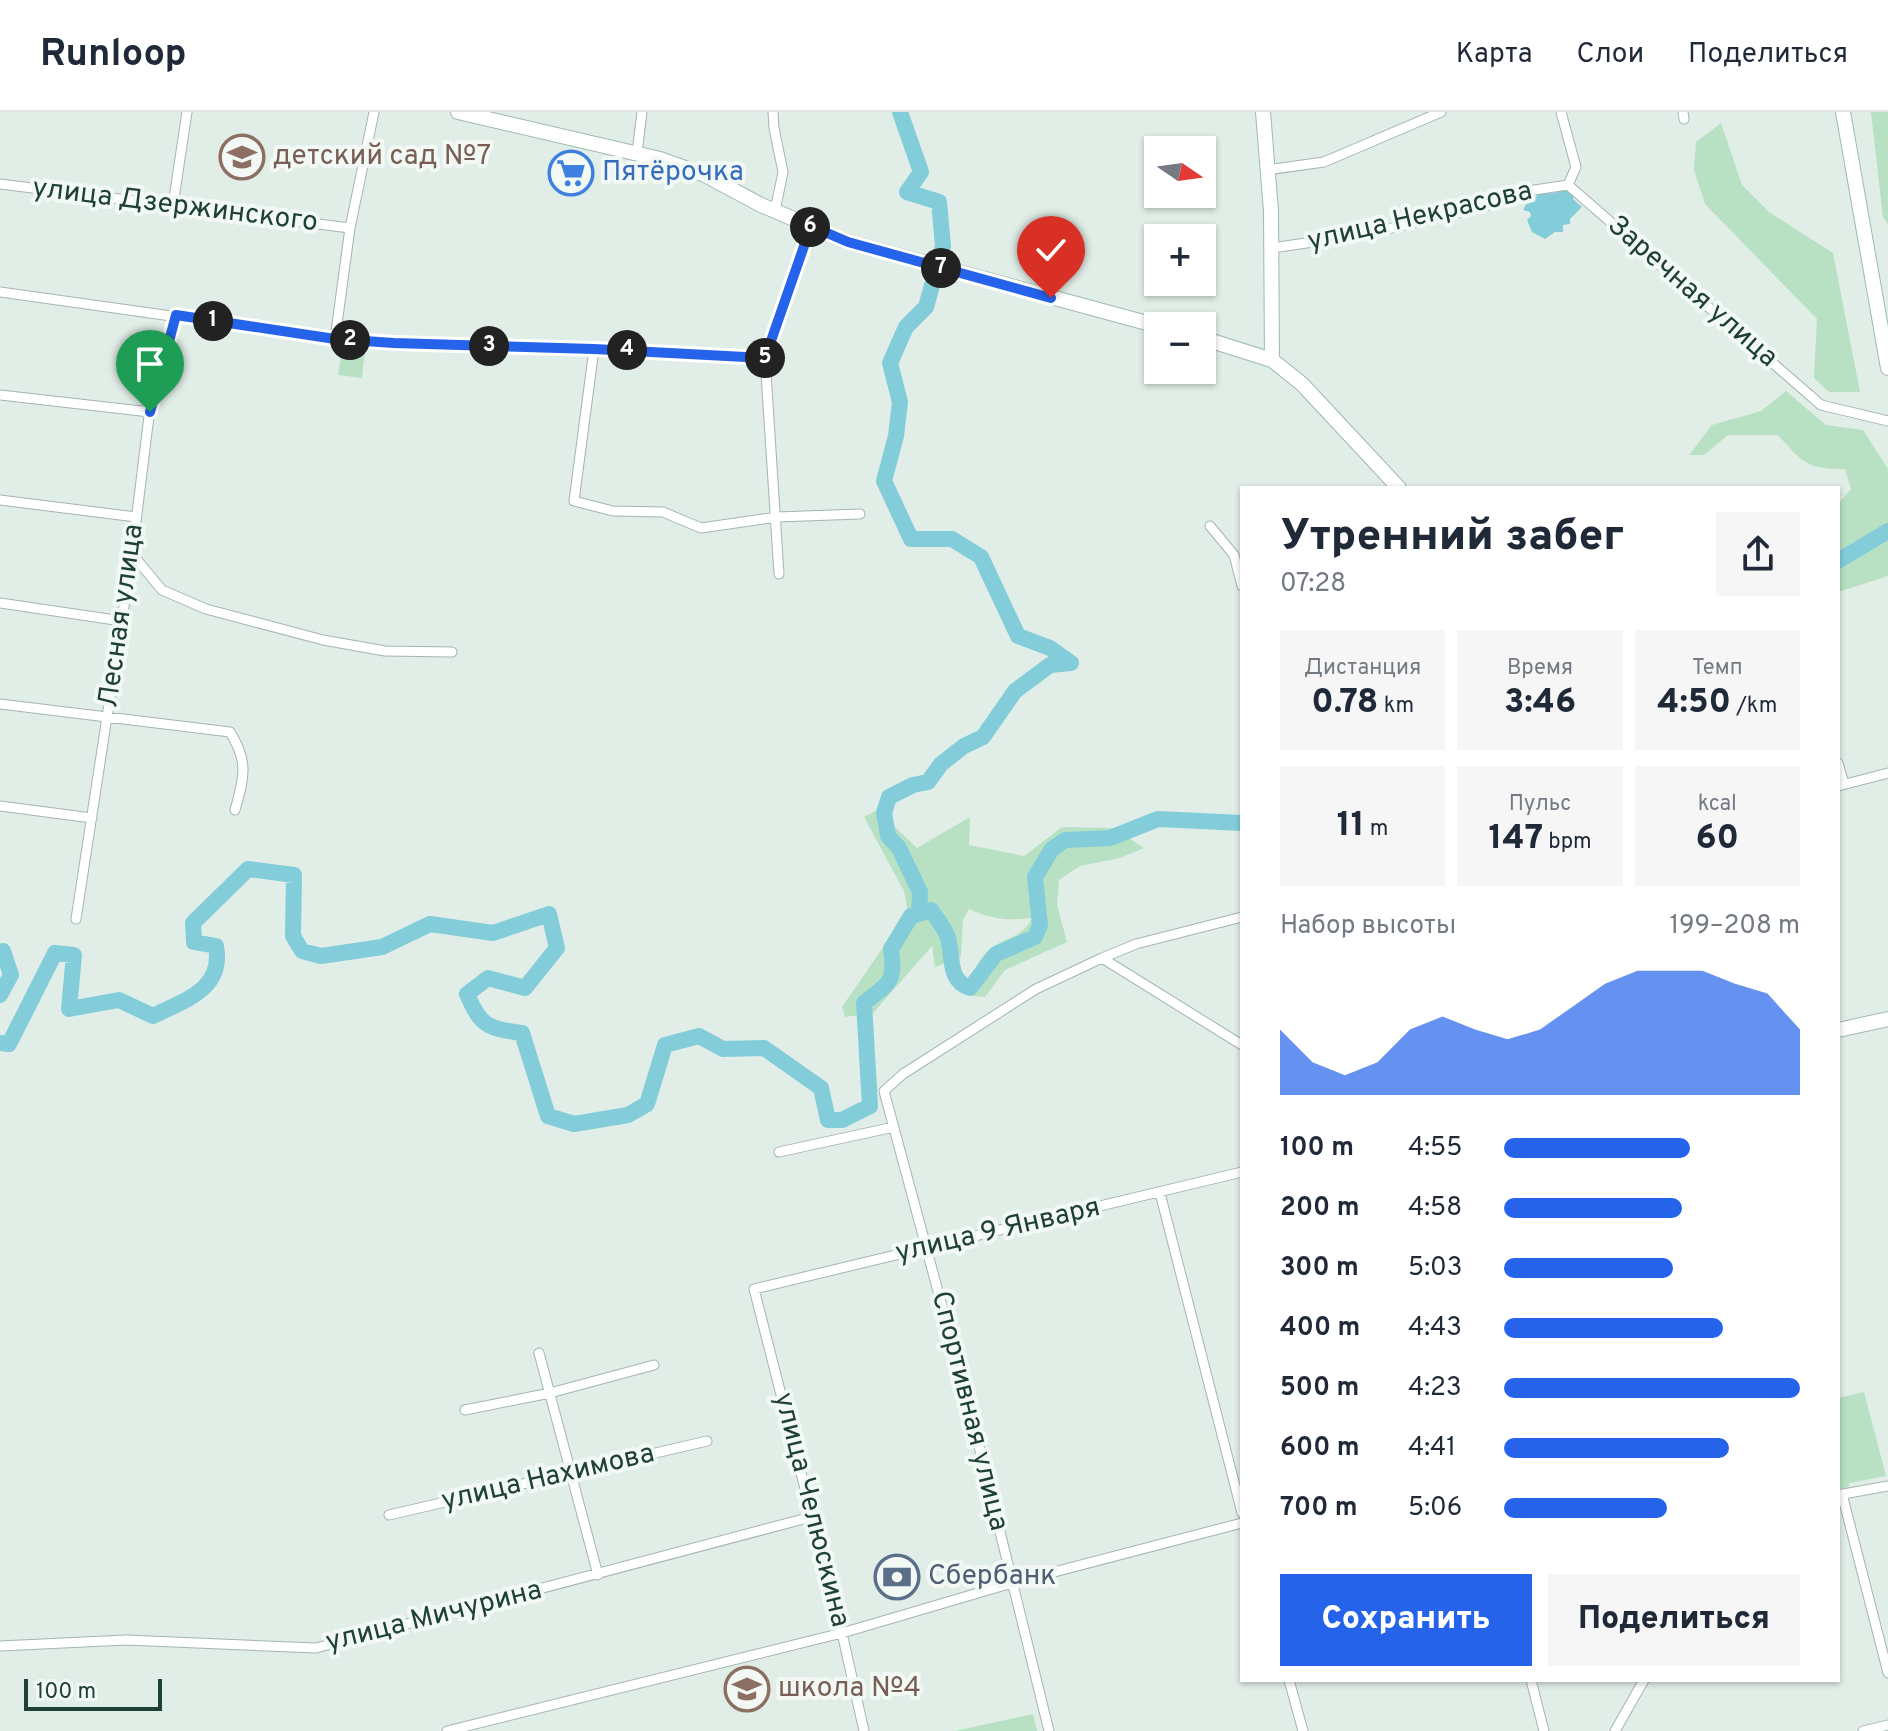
<!DOCTYPE html>
<html lang="ru">
<head>
<meta charset="utf-8">
<style>
	body { margin:0; font-family:Overpass,sans-serif; background:#f6f6f7; color:#1f2937; height:100vh; display:flex; flex-direction:column; font-size:30px; white-space:nowrap }
	* { box-sizing:border-box; margin:0 }
	p { font-size:26px; color:#747a83 }
	.icon { flex:none; width:44px; height:44px; fill:none; stroke:currentColor; stroke-width:2; stroke-linecap:round; stroke-linejoin:round }
	.map { position:relative; flex:1; overflow:hidden }
	.sheet { position:absolute; left:1240px; top:374px; width:600px; height:1196px; display:flex; flex-direction:column; background:#fff; border-radius:0px; box-shadow:0 2px 6px #0004 }
	.sheet>* { flex:none }
	.needle { width:52px; rotate:103deg }
	.buttons { position:absolute; left:1144px; top:24px; display:grid; gap:16px }
	.buttons a { display:grid; place-items:center; width:72px; height:72px; border-radius:0px; background:#fff; box-shadow:0 2px 6px #0004; font-size:40px }
	.scale { position:absolute; left:24px; bottom:20px; width:138px; box-sizing:border-box; padding-left:8px; border:4px solid #1f4037; border-top:0; font-size:22px; line-height:28px; white-space:nowrap; color:#1f4037; -webkit-text-stroke:6px #f2f9f5; paint-order:stroke }
	.pin { position:absolute; display:grid; place-items:center; width:68px; height:68px; color:#fff; margin:-82px -34px; border-radius:50% 50% 50% 0; rotate:-45deg; box-shadow:0 0 8px #0007 }
	.pin .icon { rotate:45deg }
	.km { position:absolute; width:40px; height:40px; margin:-20px; border-radius:50%; background:#222; color:#fff; font-size:22px; line-height:40px; text-align:center }
	.round { display:grid; place-items:center; flex:none; width:84px; height:84px; border-radius:0px; background:#f6f6f7 }
	.head { display:flex; align-items:center; justify-content:space-between; height:136px; padding:0 40px }
	h1 { font-size:44px; font-weight:800; line-height:60px }
	.figures { display:grid; grid-template-columns:repeat(3,1fr); gap:12px; height:136px; padding:8px 40px }
	.figures div { display:grid; align-content:center; border-radius:0px; background:#f6f6f7; text-align:center }
	.figures b { font-size:34px; font-weight:800 }
	.figures small { font-size:22px; font-weight:400 }
	.figures p { font-size:22px }
	.chart { height:224px; padding:16px 40px }
	.chart p { display:flex; justify-content:space-between }
	.chart svg { width:100%; height:144px; margin-top:8px; fill:#2563eb; opacity:.7 }
	.cta { display:flex; gap:16px; margin-top:auto; padding:16px 40px }
	.cta a { flex:1; height:92px; border-radius:0px; background:#2563eb; color:#fff; font-size:32px; font-weight:800; line-height:92px; text-align:center }
	.cta a+a { background:#f6f6f7; color:#1f2937 }
	ul { padding:0 40px; list-style:none; font-size:26px }
	li { display:grid; grid-template-columns:128px 96px 1fr; align-items:center; height:60px }
	li i { height:20px; border-radius:10px; background:#2563eb }
	header { display:flex; align-items:center; gap:48px; box-sizing:border-box; height:112px; padding:0 40px; background:#fff; border-bottom:2px solid #e0e1e3 }
	header strong { font-size:38px }
	nav { display:flex; gap:44px; margin-inline-start:auto; font-size:28px }
	.map>svg:first-child { display:block }
	.green { fill:#b7e1c2 }
	.water { fill:#82cdd9 }
	.lines { fill:none; stroke-linecap:round; stroke-linejoin:round }
	.river { stroke:#82cdd9; stroke-width:16 }
	.street-casing { stroke:#a3b6af; stroke-width:11 }
	.secondary-casing { stroke:#9ebab0; stroke-width:16 }
	.street { stroke:#fff; stroke-width:9 }
	.secondary { stroke:#fff; stroke-width:14 }
	.route-casing { stroke:#fff; stroke-width:16 }
	.route { stroke:#2563eb; stroke-width:10 }
	.labels { text-anchor:middle; dominant-baseline:central; stroke-width:8; stroke-linejoin:round; paint-order:stroke }
	.education-label { font-size:28px; fill:#785e54; stroke:#f2f9f5; text-anchor:start }
	.shop-label { font-size:28px; fill:#366cbe; stroke:#f2f9f5; text-anchor:start }
	.street-label { font-size:28px; fill:#1f4037; stroke:#f2f9f5 }
	.service-label { font-size:28px; fill:#4e5e75; stroke:#f2f9f5; text-anchor:start }
</style>
</head>
<body>
<header>
<strong>Runloop</strong>
<nav><a>Карта</a><a>Слои</a><a>Поделиться</a></nav>
</header>
<div class="map">
<svg width="1888" height="1619" viewBox="0 0 1888 1619">
	<rect width="100%" height="100%" fill="#e1ede7"/>
	<!-- green -->
	<path class="green" d="M1871,0H1888V112L1883,106Z
		M1721,11L1742,73L1769,100L1833,141L1860,280H1829L1814,266L1817,207L1705,92L1694,58L1696,30Z
		M342,235L365,238L362,266L338,263Z
		M1786,279L1826,313L1863,318L1888,357V464L1838,480V392L1851,377L1845,357C1807,357 1803,351 1778,323H1728L1704,343H1689L1712,313L1761,299Z
		M877,698L917,736L970,705L969,733L1024,744L1062,715L1114,716L1144,736L1120,746L1080,754L1059,768L1057,793L1067,830L1005,858L985,885L966,883C969,868 978,846 991,836C1007,825 1023,825 1032,806C1009,809 991,807 969,797L963,808L961,845L935,855L932,834L873,901L845,905L842,895L908,799L904,779L864,705Z
		M1864,1280L1886,1364L1849,1371V1375L1838,1377V1286Z
		M1033,1602L1037,1619H955Z"/>
	<!-- water -->
	<path class="water" d="M1565,76L1574,83L1573,87L1582,95L1570,107V112L1563,113V120H1555L1545,127L1532,120L1527,108L1531,104L1530,100L1523,98L1530,85L1535,86L1538,82L1555,81Z"/>
	<g class="lines">
		<!-- river -->
		<path class="river" d="M900,0L921,60L907,80L939,90L943,134L926,195L906,215L890,251L900,290L896,324L884,369L911,427H952L981,445L1018,524L1050,536L1071,551L1050,553L1015,579L983,625L964,634L941,652L928,670L913,673L889,685L884,701L888,724L899,736L920,780L919,802
			M1838,449L1888,419
			M0,840L3,839L11,863L0,883
			M0,931L9,932L55,841L74,843L69,897L119,888L153,904C184,888 224,878 216,834L194,830L193,811L248,757L294,763L293,824L302,839L321,844L382,835L430,812L493,821L549,802L557,836L525,876L488,866L467,882C481,915 488,916 522,921L548,1004L574,1012L628,1003L647,992L665,933L699,924L723,937L764,936L821,976L828,1008H842L870,994L864,891C889,871 896,871 891,837L911,804L931,798C937,807 945,816 948,826C953,846 948,869 970,876L996,842L1035,825L1040,813L1035,765L1052,737L1065,728L1110,726L1158,707L1242,711"/>
		<!-- street casing -->
		<g class="street-casing">
			<path id="street" d="M773,0L774,16L783,60L775,99
				M1561,0L1576,55L1568,73
				M1683,0L1684,7
				M637,41L642,0
				M1267,58L1324,50L1441,0
				M0,72L350,116
				M1568,73L1821,293L1888,309
				M173,93L187,0
				M1272,136L1361,123L1484,95L1514,81L1568,73
				M0,180L335,227L765,246
				M335,227L350,116L374,0
				M594,237L574,389L613,399L663,400L701,416L777,405L860,402
				M0,283L150,300
				M0,388L136,405
				M1210,414L1234,443L1242,474
				M132,442L162,478L206,497L323,528L385,539L452,540
				M779,462L765,246L811,114
				M0,491L122,509
				M0,592L230,620C249,650 244,666 235,698
				M1838,651L1844,672
				M1838,674L1888,661
				M0,694L92,706
				M76,807L132,442L151,288L176,203
				M1102,846L1242,933
				M779,1040L894,1015
				M1160,1081L1242,1401
				M539,1241L598,1463
				M465,1298L550,1281L654,1253
				M1842,1382L1888,1561
				M1838,1383L1888,1374
				M389,1403L707,1329
				M0,1534L126,1528L316,1536L811,1405
				M1289,1568L1303,1619
				M1531,1568L1544,1619
				M447,1619L842,1521L1012,1471L1242,1411
				M864,1619L842,1521L754,1177L1242,1060
				M1049,1619L970,1298L884,979L903,962L1036,877L1102,846L1136,832L1242,805
				M1615,1619L1644,1568
				M1863,1619L1888,1613"/>
		</g>
		<!-- secondary casing -->
		<g class="secondary-casing">
			<path id="secondary" d="M458,0L660,47L705,63L761,93L848,130L1158,214
				M1263,0L1271,99L1272,248
				M1843,0L1888,256
				M1202,226L1272,248L1302,272L1399,376
				M1838,918L1888,907"/>
		</g>
		<!-- street -->
		<use href="#street" class="street"/>
		<!-- secondary -->
		<use href="#secondary" class="secondary"/>
	</g>
	<g class="lines">
		<!-- route casing -->
		<g class="route-casing">
			<path id="route" d="M150,300L176,203L335,227L394,231L594,237L765,246L811,114L848,130L1051,186"/>
		</g>
		<!-- route -->
		<use href="#route" class="route"/>
	</g>
	<!-- icons -->
	<defs>
		<g id="school-ring" transform="scale(2.3)"><circle r="9.5" fill="#f2f9f5" stroke="#8d6e63" stroke-width="1.5"/><path d="M0-5L7-2L0 1L-7-2ZM-4 1L0 2.5L4 1V4Q0 6-4 4Z" fill="#8d6e63"/></g>
		<g id="supermarket-ring" transform="scale(2.3)"><circle r="9.5" fill="#f2f9f5" stroke="#3f7fe0" stroke-width="1.5"/><path d="M-6-5.5h2.5l.6 2H6L4.5 2H-2.5L-4.4-4H-6ZM-1.5 3.2a1.3 1.3 0 1 0 .1 0ZM3 3.2a1.3 1.3 0 1 0 .1 0Z" fill="#3f7fe0"/></g>
		<g id="bank-ring" transform="scale(2.3)"><circle r="9.5" fill="#f2f9f5" stroke="#5c6f8a" stroke-width="1.5"/><path d="M-6-4H6V4H-6ZM0-2.3a2.3 2.3 0 1 0 0 4.6a2.3 2.3 0 1 0 0-4.6Z" fill="#5c6f8a"/></g>
	</defs>
	<g fill-rule="evenodd">
		<use href="#school-ring" x="242" y="45"/>
		<use href="#supermarket-ring" x="571" y="61"/>
		<use href="#bank-ring" x="897" y="1465"/>
		<use href="#school-ring" x="747" y="1577"/>
	</g>
	<g class="labels">
		<!-- education labels -->
		<g class="education-label">
			<text x="273" y="45">детский сад №7</text>
			<text x="778" y="1577">школа №4</text>
		</g>
		<!-- shop labels -->
		<g class="shop-label">
			<text x="602" y="61">Пятёрочка</text>
		</g>
		<!-- street labels -->
		<g class="street-label">
			<text transform="translate(175 94) rotate(7)">улица Дзержинского</text>
			<text transform="translate(1420 105) rotate(-13)">улица Некрасова</text>
			<text transform="translate(1692 180) rotate(41)">Заречная улица</text>
			<text transform="translate(122 504) rotate(-82)">Лесная улица</text>
			<text transform="translate(998 1119) rotate(-13)">улица 9 Января</text>
			<text transform="translate(969 1299) rotate(76)">Спортивная улица</text>
			<text transform="translate(548 1366) rotate(-13)">улица Нахимова</text>
			<text transform="translate(811 1398) rotate(76)">улица Челюскина</text>
			<text transform="translate(434 1505) rotate(-14)">улица Мичурина</text>
		</g>
		<!-- service labels -->
		<g class="service-label">
			<text x="928" y="1465">Сбербанк</text>
		</g>
	</g>
</svg>
<div class="buttons">
<a><svg class="needle" viewBox="-14 -14 28 28"><path d="M0-13l5 13h-10z" fill="#e53935"/><path d="M0 13l5-13h-10z" fill="#747a83"/></svg></a>
<a>+</a>
<a>−</a>
</div>
<div class="scale">100 m</div>
<div class="pin" style="left:150px;top:300px;background:#1e9e55"><svg class="icon" aria-label="arrive" viewBox="0 0 24 24"><path d="M6 21V4h12l-3 4 3 4H6"/></svg></div>
<div class="pin" style="left:1051px;top:186px;background:#d93025"><svg class="icon" aria-label="check" viewBox="0 0 24 24"><path d="M5 12l5 5 9-10"/></svg></div>
<b class="km" style="left:213px;top:209px">1</b>
<b class="km" style="left:350px;top:228px">2</b>
<b class="km" style="left:489px;top:234px">3</b>
<b class="km" style="left:627px;top:238px">4</b>
<b class="km" style="left:765px;top:246px">5</b>
<b class="km" style="left:810px;top:115px">6</b>
<b class="km" style="left:941px;top:156px">7</b>
<section class="sheet">
<div class="head"><div><h1>Утренний забег</h1><p>07:28</p></div><a class="round"><svg class="icon" aria-label="share" viewBox="0 0 24 24"><path d="M12 15V3M7 8l5-5 5 5M5 13v7h14v-7"/></svg></a></div>
<div class="figures">
<div><p>Дистанция</p><b>0.78<small> km</small></b></div>
<div><p>Время</p><b>3:46</b></div>
<div><p>Темп</p><b>4:50<small> /km</small></b></div>
</div>
<div class="figures">
<div><b>11<small> m</small></b></div>
<div><p>Пульс</p><b>147<small> bpm</small></b></div>
<div><p>kcal</p><b>60</b></div>
</div>
<div class="chart"><p><span>Набор высоты</span>199–208 m</p>
<svg viewBox="0 0 160 44" preserveAspectRatio="none"><path d="M0 44V24L10 34L20 38L30 34L40 24L50 20L60 24L70 27L80 24L90 17L100 10L110 6L120 6L130 6L140 10L150 13L160 24V44z"/></svg>
</div>
<ul>
<li><b>100 m</b>4:55<i style="width:63%"></i></li>
<li><b>200 m</b>4:58<i style="width:60%"></i></li>
<li><b>300 m</b>5:03<i style="width:57%"></i></li>
<li><b>400 m</b>4:43<i style="width:74%"></i></li>
<li><b>500 m</b>4:23<i style="width:100%"></i></li>
<li><b>600 m</b>4:41<i style="width:76%"></i></li>
<li><b>700 m</b>5:06<i style="width:55%"></i></li>
</ul>
<div class="cta"><a>Сохранить</a><a>Поделиться</a></div>
</section>
</div>
</body>
</html>
